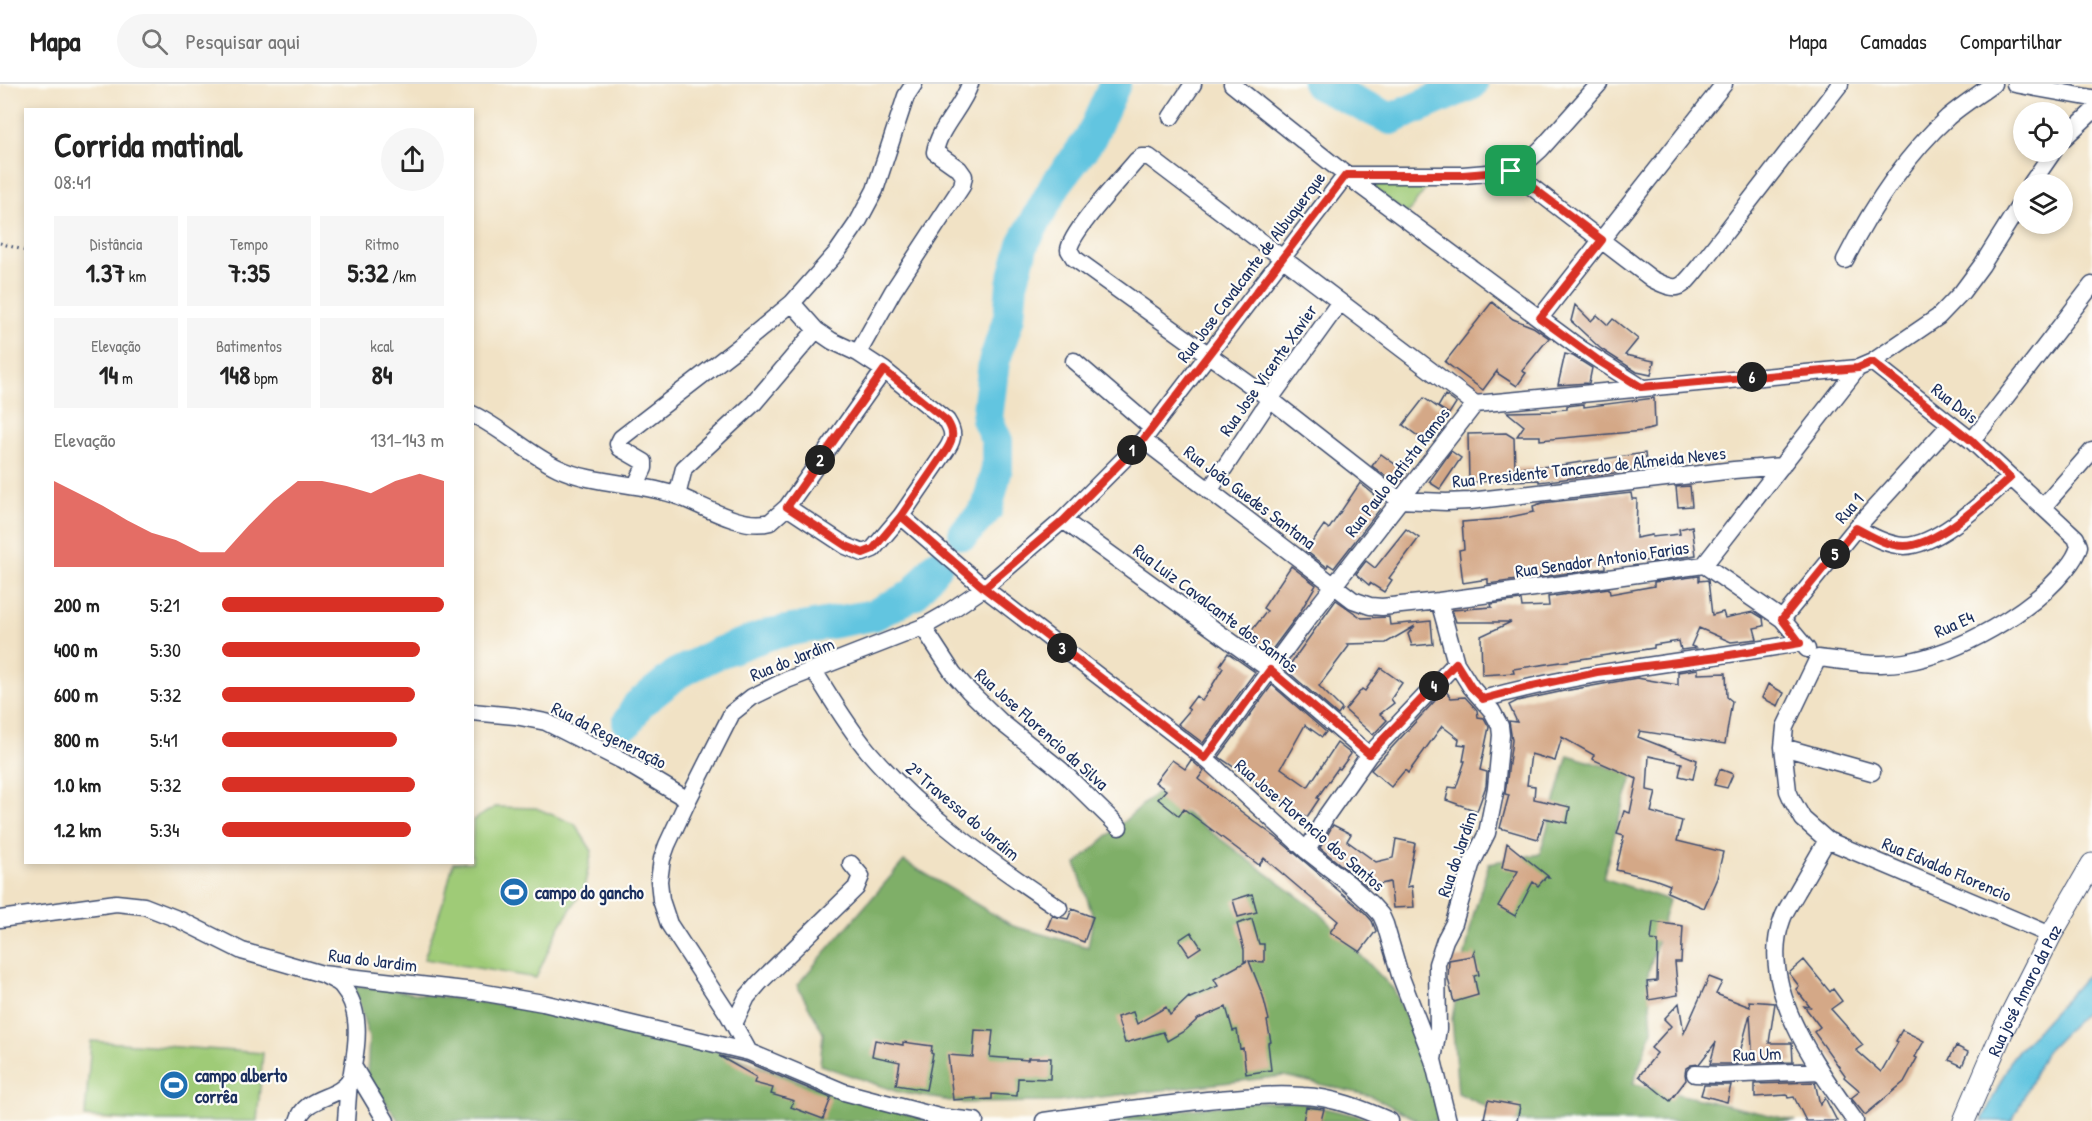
<!DOCTYPE html>
<html lang="pt">
<head>
<meta charset="utf-8">
<style>
	body { margin:0; font-family:"Patrick Hand",sans-serif; background:#f6f6f6; color:#222; height:100vh; display:flex; flex-direction:column; font-size:22px; white-space:nowrap }
	* { box-sizing:border-box; margin:0 }
	p { font-size:20px; color:#767676 }
	.icon { flex:none; width:33px; height:33px; fill:none; stroke:currentColor; stroke-width:2; stroke-linecap:round; stroke-linejoin:round }
	.map { position:relative; flex:1; overflow:hidden }
	.drawer { position:absolute; left:24px; top:24px; width:450px; height:756px; display:flex; flex-direction:column; background:#fff; border-radius:0px; box-shadow:0 3px 9px #0003 }
	.drawer>* { flex:none }
	.buttons { position:absolute; left:2013px; top:18px; display:grid; gap:12px }
	.buttons a { display:grid; place-items:center; width:60px; height:60px; border-radius:50%; background:#fff; box-shadow:0 3px 9px #0003; font-size:30px }
	.pin { position:absolute; display:grid; place-items:center; width:51px; height:51px; color:#fff; margin:-26px; border-radius:12px; box-shadow:0 3px 9px #0006 }
	.km { position:absolute; width:30px; height:30px; margin:-15px; border-radius:50%; background:#222; color:#fff; font-size:16px; line-height:30px; text-align:center }
	.round { display:grid; place-items:center; flex:none; width:63px; height:63px; border-radius:32px; background:#f6f6f6 }
	.head { display:flex; align-items:center; justify-content:space-between; height:102px; padding:0 30px }
	h1 { font-size:33px; font-weight:700; line-height:45px }
	.metrics { display:grid; grid-template-columns:repeat(3,1fr); gap:9px; height:102px; padding:6px 30px }
	.metrics div { display:grid; align-content:center; border-radius:0px; background:#f6f6f6; text-align:center }
	.metrics b { font-size:26px; font-weight:700 }
	.metrics small { font-size:16px; font-weight:400 }
	.metrics p { font-size:16px }
	.chart { height:168px; padding:12px 30px }
	.chart p { display:flex; justify-content:space-between }
	.chart svg { width:100%; height:108px; margin-top:6px; fill:#d93025; opacity:.7 }
	ul { padding:0 30px; list-style:none; font-size:20px }
	li { display:grid; grid-template-columns:96px 72px 1fr; align-items:center; height:45px }
	li i { height:15px; border-radius:8px; background:#d93025 }
	header { display:flex; align-items:center; gap:36px; box-sizing:border-box; height:84px; padding:0 30px; background:#fff; border-bottom:2px solid #e0e0e0 }
	header strong { font-size:28px }
	nav { display:flex; gap:33px; margin-inline-start:auto; font-size:21px }
	.search { width:420px; height:54px; background:#f6f6f6; display:flex; align-items:center; gap:15px; box-sizing:border-box; padding:0 21px; border-radius:33px; color:#767676; font-size:22px }
	.map>svg:first-child { display:block }
	.green { fill:#9fcb77; stroke:#5d7d6a; stroke-width:1.5 }
	.forest { fill:#7faf68; stroke:#4d6f63; stroke-width:1.5 }
	.water { fill:#62c5e0; stroke:#3e7a9f; stroke-width:1.5 }
	.lines { fill:none; stroke-linecap:round; stroke-linejoin:round }
	.river { stroke:#62c5e0; stroke-width:32 }
	.building { fill:#d4a887 }
	.minor-casing { stroke:#3b4a6d; stroke-width:19 }
	.tertiary-casing { stroke:#3b4a6d; stroke-width:23 }
	.path { stroke:#3b4a6d; stroke-width:3; stroke-dasharray:1.5 4.5; stroke-linecap:butt }
	.minor { stroke:#fff; stroke-width:16 }
	.tertiary { stroke:#fff; stroke-width:21 }
	.route-casing { stroke:#fff; stroke-width:12 }
	.route { stroke:#d93025; stroke-width:8 }
	.labels { text-anchor:middle; dominant-baseline:central; stroke-width:4.5; stroke-linejoin:round; paint-order:stroke }
	.street-label { font-size:18px; fill:#1b2f5e; stroke:#fdfcf7 }
	.poi-label { font-size:18px; font-weight:bold; fill:#1b2f5e; stroke:#fdfcf7; text-anchor:start }
</style>
</head>
<body>
<header>
<strong>Mapa</strong>
<div class="search"><svg class="icon" aria-label="search" viewBox="0 0 24 24"><circle cx="10" cy="10" r="6"/><path d="M15 15l6 6"/></svg>Pesquisar aqui</div>
<nav><a>Mapa</a><a>Camadas</a><a>Compartilhar</a></nav>
</header>
<div class="map">
<svg width="2092" height="1037" viewBox="0 0 2092 1037">
	<rect width="100%" height="100%" fill="#fdfcf7"/>
	<filter id="ink" filterUnits="userSpaceOnUse"><feTurbulence type="fractalNoise" baseFrequency=".0167" numOctaves="2"/><feDisplacementMap in="SourceGraphic" scale="12" xChannelSelector="R" yChannelSelector="G"/><feConvolveMatrix kernelMatrix="1 2 1 2 8 2 1 2 1" color-interpolation-filters="sRGB"/></filter>
	<filter id="wash" filterUnits="userSpaceOnUse"><feTurbulence type="fractalNoise" baseFrequency=".008" numOctaves="4" result="noise"/><feDisplacementMap in="SourceGraphic" scale="24" xChannelSelector="R" yChannelSelector="G"/><feGaussianBlur stdDeviation="1.35" result="paint"/><feColorMatrix in="noise" values="0 0 0 0 0 0 0 0 0 0 0 0 0 0 0 0 0 1.4 0 .05"/><feComposite in="paint" operator="in"/></filter>
	<g filter="url(#wash)">
		<rect width="100%" height="100%" fill="#f1e2c5"/>
		<!-- green -->
		<path class="green" d="M1364,98H1431L1407,130Z
			M495,723L536,724L575,740L592,767L584,804L558,845L536,894L424,875L445,812L453,779L472,778L473,736Z
			M91,957L263,969L257,1037H146L85,1033Z"/>
		<!-- forest -->
		<path class="forest" d="M1568,671L1633,691L1621,727L1603,794L1669,816L1648,890L1652,946L1633,1000L1796,1037H1515L1458,1009L1452,934L1473,832L1489,779L1540,770Z
			M1157,708L1320,829L1394,906L1427,981L1441,1037H1419L1371,1012L1284,992L1058,1018L962,1019L898,1008L820,981L823,949L797,901L904,777L1013,842L1088,863L1093,833L1076,780Z
			M354,901L536,926L718,967L844,1013L933,1037H399L367,992L369,954Z
			M1253,1018H1298L1379,1037H1087Z"/>
		<!-- water -->
		<path class="water" d="M2092,886V921L2045,969L2012,1037H1982L2012,974Z"/>
		<g class="lines">
			<!-- river -->
			<path class="river" d="M1318,0L1391,35L1472,0
				M964,450L987,425L997,384V357L987,335L994,278L1009,233L1012,200L1023,160L1056,100L1090,55L1115,0
				M628,638L638,621L678,589L718,569L770,550L874,531L913,511L937,481"/>
		</g>
		<g id="blocks">
			<!-- building -->
			<path class="building" d="M1492,218L1513,235L1533,243L1549,254L1522,287L1526,289L1517,302L1497,289V287L1483,306L1445,278Z
				M1575,221L1591,237L1597,231L1608,241L1613,235L1638,255L1625,271L1654,277L1651,291L1637,288L1601,265L1571,237Z
				M1565,270L1573,272L1592,284L1589,299L1558,301Z
				M1445,311L1456,319L1449,330L1438,323Z
				M1424,314L1447,330L1426,358L1403,341Z
				M1654,314L1655,344L1643,347L1540,356V352H1517L1524,342L1507,328L1556,327L1554,326L1567,325V322L1584,320V323Z
				M1506,349L1514,354L1515,384L1554,382L1645,369L1647,385L1539,398V396L1469,398L1468,350Z
				M1451,367L1461,374L1440,405L1429,398Z
				M1381,370L1407,389L1398,401L1372,382Z
				M1360,399L1381,416L1376,422L1380,425L1334,484L1328,480L1327,483L1306,467L1324,441L1329,445Z
				M1690,402L1692,422L1678,423L1676,403Z
				M1631,409L1632,415H1637L1636,454L1652,451V453L1680,450L1679,445L1692,442L1696,471L1651,478V476L1644,477L1643,474L1605,479V484L1540,493H1516L1517,496L1488,500V495L1463,499L1459,466L1464,465L1462,438L1500,435L1534,428L1533,422L1542,419Z
				M1406,445L1419,454L1389,494L1392,496L1384,508L1370,499L1369,501L1356,490L1366,477L1375,484Z
				M1291,482L1316,501L1300,528L1268,571L1245,555L1267,527L1263,524Z
				M1699,492V497L1708,496L1712,531L1723,528L1725,534L1753,528L1763,534L1764,542L1754,544L1757,555L1731,558L1699,544L1691,562L1696,564L1681,566L1679,557L1654,561V564L1513,585L1514,589L1482,591L1481,552L1511,538H1456L1452,526L1492,523L1491,520L1521,516L1522,523L1549,522L1548,513L1609,504L1610,510L1654,502V498Z
				M1336,516L1362,534L1389,533L1390,541L1431,537L1433,560L1412,562L1408,550L1415,542L1386,559L1347,560L1349,562L1319,602L1342,625L1338,631L1286,586Z
				M1228,569L1255,588L1203,659L1178,640L1190,626L1187,624L1196,612L1202,617L1210,605L1223,584L1220,581Z
				M1381,584L1402,599L1391,615L1394,619L1380,630L1387,636L1373,651L1345,626L1362,605L1365,607Z
				M1698,585V590L1726,589L1727,613L1732,617L1725,660L1640,647L1638,653L1697,676L1693,695L1679,692L1682,679L1649,672L1647,706L1656,708L1651,728L1682,737L1677,757L1723,768L1717,794L1704,824L1667,808L1670,801L1654,795L1616,786L1624,752L1617,750L1624,727L1630,729L1637,695L1592,675L1594,671L1562,653L1555,677L1531,670L1527,701L1535,702L1534,715L1570,723L1567,739L1544,734L1538,755L1500,744L1509,711L1505,710L1512,656L1509,637L1517,638L1509,621L1517,617L1564,607L1637,594L1678,601V588Z
				M1768,600L1784,609L1778,622L1762,614Z
				M1272,601L1326,648L1322,653L1305,641L1281,684L1308,703L1337,659L1351,670L1340,685L1338,684L1317,714L1319,715L1307,733L1219,673Z
				M1445,606L1451,614L1465,613L1477,626L1478,633L1484,634L1489,643L1480,686L1487,688L1486,702L1477,727L1446,716L1449,703L1456,704L1465,677H1463L1466,661L1458,660L1459,655L1442,642L1408,689L1405,686L1391,703L1371,686Z
				M1172,676L1185,685L1191,676L1198,682L1204,687L1198,695L1199,696L1278,755L1365,829L1372,837L1376,847L1360,868L1330,848L1338,837L1264,774L1259,781L1184,725L1179,732L1158,715L1166,706L1155,698Z
				M1720,685L1733,690L1727,704L1714,701Z
				M1333,741L1351,750L1347,757L1376,778L1393,774L1396,755L1415,759L1407,803L1412,802L1414,823L1393,824L1390,798L1368,803L1320,764Z
				M1507,759L1549,793H1546L1538,802L1533,798L1515,832L1498,822L1518,787L1502,784Z
				M1252,810L1257,828L1238,833L1233,816Z
				M1072,825L1093,833L1084,858L1047,844L1052,832L1068,835Z
				M1252,835L1259,860H1264V878L1249,877L1263,912L1269,936L1267,937L1271,958L1268,959L1271,986L1246,990L1243,964L1240,965L1237,946L1233,947L1226,923L1198,935L1186,946L1167,957L1163,948L1125,959L1117,933L1133,928L1137,940L1166,923L1170,931L1189,913L1190,914L1218,902L1214,895L1247,877H1244V866L1237,840Z
				M1653,838L1683,842L1681,878H1675L1678,911L1649,916L1647,898L1657,897L1658,857L1651,856Z
				M1191,848L1201,863L1189,871L1179,856Z
				M1474,867L1479,891L1474,892L1478,911L1454,918L1448,895L1449,876L1472,872Z
				M1804,876L1830,908L1833,905L1842,917L1831,925L1863,961L1856,966L1881,988L1898,958L1896,957L1902,946L1924,957L1915,973L1917,974L1904,998L1865,1031L1851,1014L1860,1007L1844,993L1845,991L1814,948L1820,943L1804,922L1810,923L1796,905L1799,902L1789,889Z
				M1709,893L1722,898L1716,910L1750,923L1749,917L1775,919L1769,959H1792L1793,978L1753,979L1750,930L1737,980H1710L1716,958L1699,980L1691,981L1686,984L1685,990L1686,996L1670,1017L1639,992L1657,969L1651,964L1671,942L1664,935L1679,919L1684,949Z
				M975,946L993,947L990,973L1028,976V974H1051L1050,995L1018,994L1017,1012L992,1010V1015L976,1016V1014L953,1016L948,971L973,973Z
				M875,956L903,961V958L932,962L931,969L933,970L926,1006L896,1001L900,978L872,972Z
				M1956,962L1968,968L1962,982L1949,976Z
				M719,972L746,978L831,1014L823,1035L791,1023L794,1017L771,1010L773,1004L754,999L756,993Z
				M1815,998L1820,1021L1825,1014L1837,1037H1806L1794,1013L1788,1014L1787,1011L1755,1013V1000Z
				M1704,1001H1731L1727,1018L1701,1011Z
				M1488,1016L1520,1022L1517,1037H1499L1484,1034Z
				M1306,1023L1324,1025L1321,1037H1303Z"/>
		</g>
	</g>
	<g filter="url(#ink)">
		<use href="#blocks" fill-opacity="0" stroke="#3b4a6d" stroke-width="1.5"/>
		<g class="lines">
			<!-- minor casing -->
			<g class="minor-casing">
				<path id="minor" d="M1232,0L1346,91L1581,265L1641,303
					M2015,0L2092,14
					M1171,33L1193,0
					M2062,56L2092,28
					M1511,87L1652,195C1681,210 1681,204 1701,180L1840,0
					M2031,100L2053,68
					M1845,176C1872,123 1904,73 1948,33C1962,21 1978,11 1993,0
					M792,219L838,167L858,138L875,106L906,12L914,0
					M1540,234L1724,0
					M858,269L893,207L962,102L964,92L959,85L935,68C939,43 962,24 970,0
					M1074,277L1152,344
					M1475,320L1149,73H1141L1136,77C1121,95 1071,147 1069,166L1074,174L1270,315L1399,416L1446,418L1470,417L1734,386L1782,382
					M1475,320L1858,284L1872,278L1938,233L1962,208L1982,181L2024,114
					M472,330C503,345 527,369 558,384C593,401 641,398 678,412C704,422 742,446 770,438L787,423L846,462L863,469L873,465L901,432
					M1143,356L1353,516L1370,522L1382,523L1439,517L1704,481L1858,284
					M1972,357L2092,201
					M636,401L644,384V378L620,364L618,360L621,354L740,262L792,219L816,246L832,257L858,269L884,286L947,337C954,348 954,354 947,365L901,432L984,504L1205,674L1307,767L1348,799L1372,821L1381,831L1385,840L1400,891L1433,976L1448,1037
					M1209,407L1270,315L1340,218
					M677,412L684,384L754,319L816,246
					M787,423L884,286
					M2043,423L2092,367
					M1063,436L1270,586L1369,671
					M1856,444C1871,452 1887,461 1904,462C1938,462 1986,415 2010,394
					M1704,481L1782,535L1807,565
					M1782,535L1856,444L1950,341
					M923,543L953,589L969,607L1001,638L1061,686L1119,743
					M1818,574C1847,577 1876,583 1905,578C1959,569 2032,528 2066,485C2072,478 2077,471 2079,462L2076,454L1972,357L1872,278
					M1818,574L1785,643L1783,663L1788,707L1792,716L1803,735L1827,756L2051,851
					M814,587C831,614 847,642 868,667C922,730 990,778 1059,824
					M1483,615C1587,586 1694,577 1800,559
					M472,628L515,632L546,638L621,676L688,716
					M1783,663L1872,688
					M1205,674L1304,540L1475,320
					M1827,756C1817,773 1807,791 1797,808C1792,817 1785,826 1782,836C1757,903 1818,985 1855,1037
					M1307,767L1326,732L1369,671L1456,579
					M0,835L116,819L144,822L180,836L242,867L322,890L474,907L543,919L749,968L844,1008L939,1033L975,1037
					M326,892C331,895 339,898 342,902C361,924 358,956 353,982L386,1037
					M734,940L747,913L760,898L856,804L861,792L851,780
					M749,968L728,930L669,840L661,816L659,797L662,775L667,761L688,716L732,629L752,613L787,596L923,543L944,531L984,504L1063,436L1143,356L1346,91H1463L1511,87L1530,75L1541,65L1599,0
					M1433,976L1438,945L1437,880L1445,856L1454,839L1471,781L1487,749L1496,704L1501,651L1500,642L1492,627L1471,603L1456,579L1439,517
					M1695,990L1721,991L1820,987
					M298,1037C305,1011 338,1016 350,996C352,992 352,986 353,982
					M346,1037L349,997
					M1044,1037C1098,1029 1152,1022 1207,1016C1239,1013 1271,1010 1303,1012C1333,1013 1363,1025 1390,1037"/>
			</g>
			<!-- tertiary casing -->
			<g class="tertiary-casing">
				<g id="tertiary">
					<path id="s1" d="M1964,1037L2003,946L2051,851L2092,780"/>
				</g>
			</g>
			<!-- path -->
			<path class="path" d="M0,159L26,167"/>
			<!-- minor -->
			<use href="#minor" class="minor"/>
			<!-- tertiary -->
			<use href="#tertiary" class="tertiary"/>
		</g>
	</g>
	<g class="lines" filter="url(#ink)">
		<!-- route casing -->
		<g class="route-casing">
			<path id="route" d="M1511,87L1463,91H1346L1143,356L1064,436L984,504L901,432L873,465L863,469L846,462L787,423L884,286L947,337C954,348 954,353 947,365L901,432L984,504L1205,674L1270,586L1369,670L1456,579L1471,603L1483,615L1528,603L1597,588L1718,573L1800,559L1782,535L1856,444C1871,452 1887,462 1904,462C1938,462 1986,415 2010,394L1972,357L1872,278L1858,284L1641,303L1599,277L1540,234L1602,156L1511,87"/>
		</g>
		<!-- route -->
		<use href="#route" class="route"/>
	</g>
	<!-- icons -->
	<defs>
		<g id="stadium-disc" transform="scale(1.5)"><circle r="9.5" fill="#1f6fb2" stroke="#fdfcf7"/><path d="M0-5a6.5 5 0 1 0 0 10a6.5 5 0 1 0 0-10ZM-3.5-1.8h7v3.6h-7Z" fill="#fff"/></g>
	</defs>
	<g fill-rule="evenodd">
		<use href="#stadium-disc" x="514" y="808"/>
		<use href="#stadium-disc" x="174" y="1001"/>
	</g>
	<g class="labels">
		<!-- street labels -->
		<g class="street-label">
			<text transform="translate(1251 183) rotate(-53)">Rua Jose Cavalcante de Albuquerque</text>
			<text transform="translate(1268 286) rotate(-55)">Rua Jose Vicente Xavier</text>
			<text transform="translate(1955 319) rotate(38)">Rua Dois</text>
			<text transform="translate(1589 383) rotate(-6)">Rua Presidente Tancredo de Almeida Neves</text>
			<text transform="translate(1397 388) rotate(-52)">Rua Paulo Batista Ramos</text>
			<text transform="translate(1250 413) rotate(37)">Rua João Guedes Santana</text>
			<text transform="translate(1849 424) rotate(-49)">Rua 1</text>
			<text transform="translate(1602 475) rotate(-8)">Rua Senador Antonio Farias</text>
			<text transform="translate(1216 524) rotate(37)">Rua Luiz Cavalcante dos Santos</text>
			<text transform="translate(1954 540) rotate(-24)">Rua E4</text>
			<text transform="translate(792 575) rotate(-22)">Rua do Jardim</text>
			<text transform="translate(1042 645) rotate(42)">Rua Jose Florencio da Silva</text>
			<text transform="translate(609 651) rotate(27)">Rua da Regeneração</text>
			<text transform="translate(963 727) rotate(40)">2ª Travessa do Jardim</text>
			<text transform="translate(1310 741) rotate(41)">Rua Jose Florencio dos Santos</text>
			<text transform="translate(1457 770) rotate(-71)">Rua do Jardim</text>
			<text transform="translate(1947 785) rotate(23)">Rua Edvaldo Florencio</text>
			<text transform="translate(373 876) rotate(7)">Rua do Jardim</text>
			<text stroke="none"><textPath href="#s1" startOffset="144">Rua josé Amaro da Paz</textPath></text>
			<text transform="translate(1757 970) rotate(-2)">Rua Um</text>
		</g>
		<!-- poi labels -->
		<g class="poi-label">
			<text x="535" y="808">campo do gancho</text>
			<text x="195" y="991">campo alberto<tspan x="195" dy="21">corrêa</tspan></text>
		</g>
	</g>
</svg>
<div class="buttons">
<a><svg class="icon" aria-label="locate" viewBox="0 0 24 24"><circle cx="12" cy="12" r="6"/><path d="M12 2v4M12 18v4M2 12h4M18 12h4"/></svg></a>
<a><svg class="icon" aria-label="layers" viewBox="0 0 24 24"><path d="M12 4l9 5-9 5-9-5zM3 14l9 5 9-5"/></svg></a>
</div>
<div class="pin" style="left:1511px;top:87px;background:#1e9e55"><svg class="icon" aria-label="arrive" viewBox="0 0 24 24"><path d="M6 21V4h12l-3 4 3 4H6"/></svg></div>
<b class="km" style="left:1132px;top:366px">1</b>
<b class="km" style="left:820px;top:376px">2</b>
<b class="km" style="left:1062px;top:564px">3</b>
<b class="km" style="left:1434px;top:602px">4</b>
<b class="km" style="left:1835px;top:470px">5</b>
<b class="km" style="left:1752px;top:293px">6</b>
<section class="drawer">
<div class="head"><div><h1>Corrida matinal</h1><p>08:41</p></div><a class="round"><svg class="icon" aria-label="share" viewBox="0 0 24 24"><path d="M12 15V3M7 8l5-5 5 5M5 13v7h14v-7"/></svg></a></div>
<div class="metrics">
<div><p>Distância</p><b>1.37<small> km</small></b></div>
<div><p>Tempo</p><b>7:35</b></div>
<div><p>Ritmo</p><b>5:32<small> /km</small></b></div>
</div>
<div class="metrics">
<div><p>Elevação</p><b>14<small> m</small></b></div>
<div><p>Batimentos</p><b>148<small> bpm</small></b></div>
<div><p>kcal</p><b>84</b></div>
</div>
<div class="chart"><p><span>Elevação</span>131–143 m</p>
<svg viewBox="0 0 160 44" preserveAspectRatio="none"><path d="M0 44V9L10 14L20 19L30 25L40 30L50 33L60 38L70 38L80 27L90 17L100 9L110 9L120 11L130 14L140 9L150 6L160 9V44z"/></svg>
</div>
<ul>
<li><b>200 m</b>5:21<i style="width:100%"></i></li>
<li><b>400 m</b>5:30<i style="width:89%"></i></li>
<li><b>600 m</b>5:32<i style="width:87%"></i></li>
<li><b>800 m</b>5:41<i style="width:79%"></i></li>
<li><b>1.0 km</b>5:32<i style="width:87%"></i></li>
<li><b>1.2 km</b>5:34<i style="width:85%"></i></li>
</ul>
</section>
</div>
</body>
</html>
